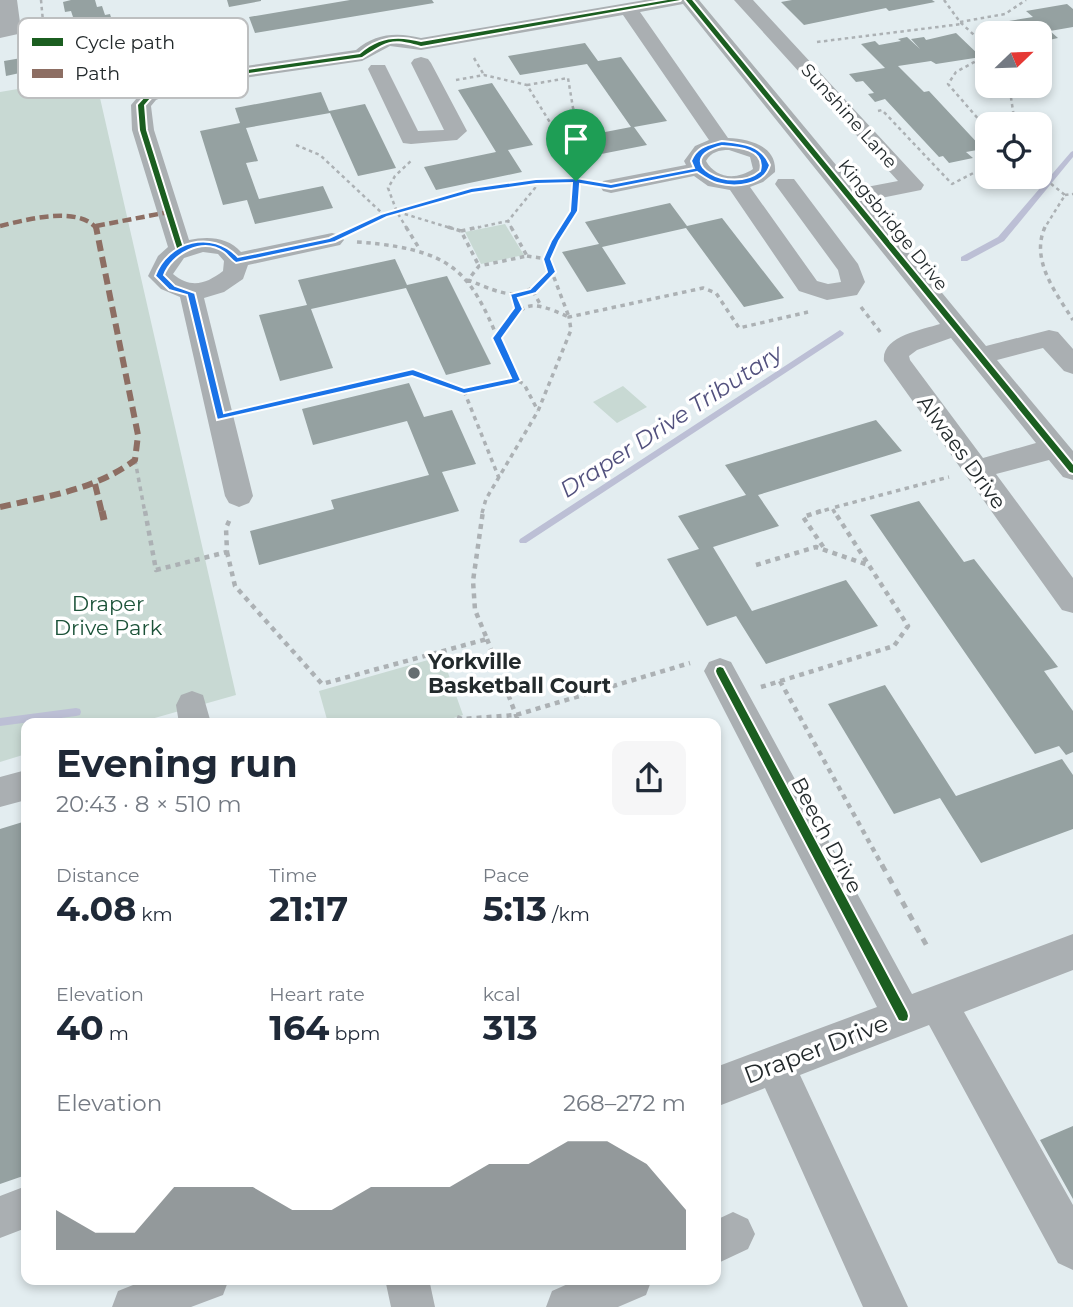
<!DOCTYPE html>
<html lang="en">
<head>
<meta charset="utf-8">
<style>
	body { margin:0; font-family:Montserrat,sans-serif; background:#f6f6f7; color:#1f2937; height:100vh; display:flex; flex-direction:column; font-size:26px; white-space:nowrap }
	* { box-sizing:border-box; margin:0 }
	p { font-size:23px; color:#747a83 }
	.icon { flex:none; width:38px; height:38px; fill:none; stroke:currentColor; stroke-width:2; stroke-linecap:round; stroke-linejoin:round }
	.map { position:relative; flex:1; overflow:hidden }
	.panel { position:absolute; left:21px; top:718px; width:700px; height:567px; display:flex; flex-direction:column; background:#fff; border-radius:14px; box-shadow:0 4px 10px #0003 }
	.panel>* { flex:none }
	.needle { width:46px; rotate:67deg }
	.controls { position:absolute; left:975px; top:21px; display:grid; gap:14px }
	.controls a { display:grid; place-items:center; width:77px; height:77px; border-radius:14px; background:#fff; box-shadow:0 4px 10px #0003; font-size:35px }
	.pin { position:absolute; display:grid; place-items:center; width:60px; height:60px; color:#fff; margin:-72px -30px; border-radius:50% 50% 50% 0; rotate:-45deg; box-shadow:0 0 7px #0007 }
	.pin .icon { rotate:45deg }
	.round { display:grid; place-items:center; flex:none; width:74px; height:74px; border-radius:14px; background:#f6f6f7 }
	.headline { display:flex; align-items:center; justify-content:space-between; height:119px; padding:0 35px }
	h1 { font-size:38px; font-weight:700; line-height:52px }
	.figures { display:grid; grid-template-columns:repeat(3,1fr); gap:10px; height:119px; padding:7px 35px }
	.figures div { display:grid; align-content:center }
	.figures b { font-size:35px; font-weight:700 }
	.figures small { font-size:19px; font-weight:400 }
	.figures p { font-size:19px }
	.chart { height:196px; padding:14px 35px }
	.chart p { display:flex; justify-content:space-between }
	.chart svg { width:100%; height:126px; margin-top:7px; fill:#666e71; opacity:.7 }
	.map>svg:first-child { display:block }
	.green { fill:#c8d9d3 }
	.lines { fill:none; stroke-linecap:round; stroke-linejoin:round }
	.stream { fill:#bcbfd5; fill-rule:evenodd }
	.building { fill:#95a1a1 }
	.path-far3 { stroke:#acb1b4; stroke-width:2.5; stroke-dasharray:3.5 3.5; stroke-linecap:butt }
	.path-far2 { stroke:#acb1b4; stroke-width:3.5; stroke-dasharray:4.5 4.5; stroke-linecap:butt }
	.path-far1 { stroke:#acb1b4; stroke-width:4.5; stroke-dasharray:5 5; stroke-linecap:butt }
	.path { stroke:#acb1b4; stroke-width:5; stroke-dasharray:7 7; stroke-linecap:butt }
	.minor { fill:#aaafb2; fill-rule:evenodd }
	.quiet-far2 { stroke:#8d6e63; stroke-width:4.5; stroke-dasharray:9 4.5; stroke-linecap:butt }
	.quiet-far1 { stroke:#8d6e63; stroke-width:6; stroke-dasharray:11 6; stroke-linecap:butt }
	.quiet { stroke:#8d6e63; stroke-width:7; stroke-dasharray:14 7; stroke-linecap:butt }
	.cycleway-casing { stroke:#fff; stroke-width:4 }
	.cycleway { fill:#1b5e20; fill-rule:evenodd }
	.route { fill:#1a73e8; stroke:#fff; stroke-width:2; fill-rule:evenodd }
	.poi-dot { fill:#666e71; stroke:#fff; stroke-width:2.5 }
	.labels { text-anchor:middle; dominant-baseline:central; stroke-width:7; stroke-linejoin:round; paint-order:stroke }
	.far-street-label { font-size:18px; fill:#232a2c; stroke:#fff }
	.street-label { font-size:21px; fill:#232a2c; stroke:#fff }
	.park-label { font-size:21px; fill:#1c5339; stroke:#fff }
	.poi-label { font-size:21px; font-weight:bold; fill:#232a2c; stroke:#fff; text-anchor:start }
	.water-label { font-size:23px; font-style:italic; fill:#52517e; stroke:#fff }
	.near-street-label { font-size:24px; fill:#232a2c; stroke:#fff }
	.key { fill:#fff; stroke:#bdbfc0; stroke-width:2 }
	.key-label { font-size:19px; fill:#232a2c }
</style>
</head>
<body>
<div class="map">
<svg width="1073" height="1307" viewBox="0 0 1073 1307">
	<rect width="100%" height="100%" fill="#e3edf0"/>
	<!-- green -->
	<path class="green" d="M95,76L236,695L137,723H26V754L0,762V92Z
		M505,224L524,255L481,264L465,232Z
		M623,386L647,407L617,423L593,402Z
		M442,656L463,715L438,723H328L319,691Z"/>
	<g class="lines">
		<!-- stream -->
		<path class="stream" d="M1073,151V157L1004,241L967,261H961V257L998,237L1071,152Z
			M840,330L844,333L843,335L526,543H520L519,541L520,539Z
			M76,708L80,709L81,712L80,715L76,716L0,726V718Z"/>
	</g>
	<!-- building -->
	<path class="building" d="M71,0H95L97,7L102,6L105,15L110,14L113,24L81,29L79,19L74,20L71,11L65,12L63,2Z
		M227,0H261V1L229,7Z
		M350,0H432L434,3L255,33L249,17Z
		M792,0H932L935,2L889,11L886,8L804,25L781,2Z
		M1067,4L1073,9V27L1050,31L1058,38L1040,42V33H987L979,26L1033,17L1026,11Z
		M956,33L981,57L936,64L931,61L898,66L924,92L929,91L983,149L966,152L973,158L949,163L943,156L939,157L885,99L875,102L868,94L874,93L863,81L856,82L849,74L885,68L861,44L875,41L879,45L901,41L898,39L907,37L920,49L911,39L924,37L926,40Z
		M115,40L116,44L125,42L127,50L97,61L52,66L6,76L4,61L27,57L26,55L49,50Z
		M585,43L598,61L621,57L667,121L634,127L647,145L586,157L574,138L631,127L587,64L520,75L508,56Z
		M492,83L533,145L508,150L522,172L436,190L424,167L496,152L458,90Z
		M321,92L329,111L365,104L396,168L358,176L330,113L246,128L258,161L246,163L259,199L323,186L333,208L255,224L247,200L223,205L200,131L240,123L235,108Z
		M670,203L687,226L722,218L784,298L744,307L686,228L602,247L626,284L587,292L562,252L599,244L585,222Z
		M395,259L407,285L447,276L491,364L446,375L406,288L311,309L333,368L280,381L259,315L307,305L298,280Z
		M409,383L424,417L452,410L476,464L442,472L459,511L259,565L250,531L334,509L331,500L429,475L407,421L313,445L302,409Z
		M876,420L902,451L758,495L779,526L713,547L752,611L846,580L878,626L766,664L736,616L707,626L667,559L699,549L678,516L746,495L725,465Z
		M919,501L964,562L974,559L1058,667L1044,671L1073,711V752L1066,755L1059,746L1035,754L870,515Z
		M885,685L956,796L1062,759L1073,775V829L981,863L940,798L894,814L828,704Z
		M26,821V1175L0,1184V829Z
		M1073,1126V1199L1040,1140Z"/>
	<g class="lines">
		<!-- path-far3 -->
		<path class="path-far3" d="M944,0L960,22L987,47
			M960,22L1005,14L1026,0
			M817,42L962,24
			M29,45L45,43L41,0
			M987,55L956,72L948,84L987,129
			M474,58L484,75
			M975,62L987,72
			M456,80L484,75L527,85C552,128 595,179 565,229
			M527,85L568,78L573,108L583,124L551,130
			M1004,86L1010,91L1015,124
			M878,111L882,110L952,184L987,166
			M296,145L320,155L384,215
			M1040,175L1065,195L1044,229
			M1065,195L1073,194
			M398,212L454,229
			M354,229C428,197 506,176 587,182
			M407,229L397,212L388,188L395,176L413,159
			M471,229L508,221
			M512,229L508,221L535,188L536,181"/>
		<!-- path-far2 -->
		<path class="path-far2" d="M406,227L419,248
			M448,227L461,231L479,266
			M511,227L527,256L479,266L468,280C506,295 519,304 551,273
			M1045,227C1030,260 1056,293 1073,320
			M354,229L358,227
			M461,231L479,227
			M357,242C474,250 473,285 516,380
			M527,256L547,259
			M533,291L540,304
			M513,296L519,309
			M861,307L881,333
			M497,338C524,302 526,298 569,317L547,259L566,227
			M464,391L499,478
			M249,411L413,372L464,391L516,380L524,384L538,411
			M135,460L145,513
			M482,513L486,499L538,411L571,330L569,317L703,288L716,293L739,328L808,312
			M816,513L832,508
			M835,513L832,508L949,477"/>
		<!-- path-far1 -->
		<path class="path-far1" d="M145,511L156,570L227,552L226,528L230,519
			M821,511L803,517L826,551
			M227,552L235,586L322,684L487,639L475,610L473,581L483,511
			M756,565L816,547L868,565
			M487,639L519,723
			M780,681L883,867
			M761,687L894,646L908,626L834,511
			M457,717L462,719L516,715L690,663"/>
		<!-- path -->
		<path class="path" d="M882,865L928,948"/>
		<!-- minor -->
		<path class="minor" d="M0,0H17L21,30L18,34L0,38Z
			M645,0H699L856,189L898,181L734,0H753L924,185L921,190L866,201L986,346L1049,330L1058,332L1073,349V374L1064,371L1043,348L997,360L1073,451V480L1063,477L1049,460L996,474L1073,578V613L1062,610L884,361C881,336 922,330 940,324L683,4L640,12L728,138C750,139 777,146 775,172L763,182L750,187L817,281L828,284L841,282L838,270L775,184L778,179H794L858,264L865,282L857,295L827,300L799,291L730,190L708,186L694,176L611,193L603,191L600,186L603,181L686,165L684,161L695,146L709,140L623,15L421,50L390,46L362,61L189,86L156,100L151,106L154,130L189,240C208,236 228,237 241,252L332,233L340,235L344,240L340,245L248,265L243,279L224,292L204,298L253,496L249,503L239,507L229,503L225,496L180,297L161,289L148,276L158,256L168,247L132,130L131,105L142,92L184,75L356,50C375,33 398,32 421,38ZM729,150L750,157L753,169C737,180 716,179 706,161C711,152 719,150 729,150ZM203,252L218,254L224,261L223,271C206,284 191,289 173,274L184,258ZM951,338L1036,443L983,458L910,360L909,356L917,350Z
			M421,57L428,59L431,63L467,131L457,140L411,144L403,143L368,69L371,65H385L418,131L444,130L411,63L414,59Z
			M720,658L731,662L912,994L1073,934V970L964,1012L1073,1205V1270L1058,1263L929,1025L800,1075L908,1307H863L765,1088L716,1107V1067L877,1007L704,671L709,662Z
			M192,691L203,695L211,723H179L176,705L181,695Z
			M26,770V800L0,807V777Z
			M26,1186V1228L0,1238V1196Z
			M733,1212L748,1219L755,1234L748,1249L716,1264V1220Z
			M148,1279H229L223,1295L191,1307H112L118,1291Z
			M385,1279H429L435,1307H391Z
			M579,1279H652L646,1295L618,1307H546L552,1291Z"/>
		<!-- quiet-far2 -->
		<path class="quiet-far2" d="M0,226C25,220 79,205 97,229
			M96,226L169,212"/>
		<!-- quiet-far1 -->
		<path class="quiet-far1" d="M95,484L102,513
			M0,507C48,496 95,490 135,460L138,435L96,227"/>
		<!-- quiet -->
		<path class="quiet" d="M102,511L104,520"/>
		<!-- cycleway casing -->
		<g class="cycleway-casing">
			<path id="cycleway" d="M668,0H680L421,46C391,37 387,41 362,57L185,82L151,97L144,105L146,130L183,248L180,250L177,248L140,130L138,105L147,95L184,79L360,54C379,37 398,36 421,42Z
				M686,0H692L1073,465V473L1070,472Z
				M720,667L723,668L907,1012L908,1016L907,1020L903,1021L899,1020L717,674L716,671L717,668Z"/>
		</g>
		<!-- cycleway -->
		<use href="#cycleway" class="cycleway"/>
	</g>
	<!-- route -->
	<path class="route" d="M722,141C742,143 761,144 770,165C764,186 735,188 717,183C710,181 703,176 697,172L611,189L580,184L578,211L559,241L551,259L556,272L536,293L518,298L523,309L502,338L521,380L516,383L464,394L412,376L217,420L187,295L169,290L155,276C168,241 212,229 238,257L329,238L381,214L471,188L536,179L576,178L611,184L694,168L691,161C697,146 708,145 722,141ZM722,146C738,147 766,149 760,171C731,196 668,160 722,146ZM572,183L570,211L551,241L543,259L547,272L530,289L510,294L514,308L492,338L511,378L464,388L413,369L224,413L195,293L175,286L164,275C172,254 202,237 224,252C228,255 231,260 236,263L335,242L387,217L472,193L536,184Z"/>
	<!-- markers -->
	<circle class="poi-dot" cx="414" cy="673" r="7"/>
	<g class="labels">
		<!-- far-street labels -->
		<g class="far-street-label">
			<text transform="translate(849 116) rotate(48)">Sunshine Lane</text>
			<text transform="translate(893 225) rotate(51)">Kingsbridge Drive</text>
		</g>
		<!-- street labels -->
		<g class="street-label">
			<text transform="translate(962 452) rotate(54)">Alwaes Drive</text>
			<text transform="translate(827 835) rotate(62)">Beech Drive</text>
		</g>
		<!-- park labels -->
		<g class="park-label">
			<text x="108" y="603">Draper<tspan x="108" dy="24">Drive Park</tspan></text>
		</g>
		<!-- poi labels -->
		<g class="poi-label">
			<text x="428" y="661">Yorkville<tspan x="428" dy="24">Basketball Court</tspan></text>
		</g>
		<!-- water labels -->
		<g class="water-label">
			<text transform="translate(671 421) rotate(-33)">Draper Drive Tributary</text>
		</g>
		<!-- near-street labels -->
		<g class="near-street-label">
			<text transform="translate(816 1049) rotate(-21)">Draper Drive</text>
		</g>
	</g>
	<!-- legend -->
	<rect x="18" y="18" width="230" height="80" rx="10" class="key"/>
	<rect x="32" y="38" width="31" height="8" fill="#1b5e20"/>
	<rect x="32" y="69" width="31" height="9" fill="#8d6e63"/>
	<g class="key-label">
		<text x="75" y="49">Cycle path</text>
		<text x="75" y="80">Path</text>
	</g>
</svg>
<div class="controls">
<a><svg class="needle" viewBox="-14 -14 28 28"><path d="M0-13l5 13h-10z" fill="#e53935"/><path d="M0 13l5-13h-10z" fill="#747a83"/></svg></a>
<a><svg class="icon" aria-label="locate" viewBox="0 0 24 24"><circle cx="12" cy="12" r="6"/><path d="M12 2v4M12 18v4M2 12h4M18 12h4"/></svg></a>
</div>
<div class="pin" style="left:576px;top:181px;background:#1e9e55"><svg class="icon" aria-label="arrive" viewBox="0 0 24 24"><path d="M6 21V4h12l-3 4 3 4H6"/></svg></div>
<section class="panel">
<div class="headline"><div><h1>Evening run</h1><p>20:43 · 8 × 510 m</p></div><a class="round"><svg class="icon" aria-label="share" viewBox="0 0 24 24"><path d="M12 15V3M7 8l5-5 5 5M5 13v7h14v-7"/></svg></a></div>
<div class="figures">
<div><p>Distance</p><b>4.08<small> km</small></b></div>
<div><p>Time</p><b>21:17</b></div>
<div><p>Pace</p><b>5:13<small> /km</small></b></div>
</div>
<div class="figures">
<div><p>Elevation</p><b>40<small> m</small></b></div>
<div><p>Heart rate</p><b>164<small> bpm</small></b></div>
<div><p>kcal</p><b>313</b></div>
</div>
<div class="chart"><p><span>Elevation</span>268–272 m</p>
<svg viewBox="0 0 160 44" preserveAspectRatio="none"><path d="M0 44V30L10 38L20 38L30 22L40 22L50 22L60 30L70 30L80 22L90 22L100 22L110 14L120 14L130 6L140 6L150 14L160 30V44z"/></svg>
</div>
</section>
</div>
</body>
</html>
